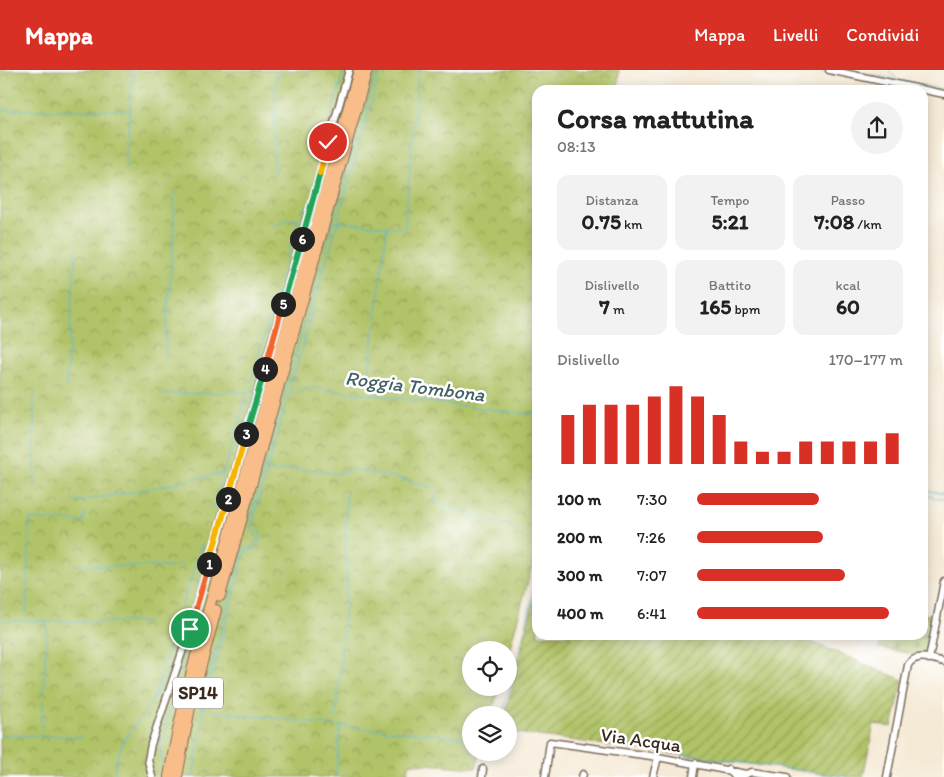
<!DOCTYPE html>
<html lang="it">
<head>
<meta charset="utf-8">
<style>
	body { margin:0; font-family:Itim,sans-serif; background:#f2f2f2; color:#222; height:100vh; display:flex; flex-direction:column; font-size:19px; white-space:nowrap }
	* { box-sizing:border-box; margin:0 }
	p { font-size:16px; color:#767676 }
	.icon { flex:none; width:28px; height:28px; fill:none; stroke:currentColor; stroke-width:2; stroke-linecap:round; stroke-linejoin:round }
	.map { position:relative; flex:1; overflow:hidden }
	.panel { position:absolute; left:532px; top:15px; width:396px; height:555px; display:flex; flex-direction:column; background:#fff; border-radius:15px; box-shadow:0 2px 12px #0003 }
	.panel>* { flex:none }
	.fabs { position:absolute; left:462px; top:571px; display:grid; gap:10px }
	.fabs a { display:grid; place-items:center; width:55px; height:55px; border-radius:50%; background:#fff; box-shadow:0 2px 12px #0003; font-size:25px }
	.pin { position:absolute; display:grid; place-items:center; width:42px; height:42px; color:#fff; margin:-21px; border:2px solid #fff; border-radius:50%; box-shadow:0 1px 5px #0007 }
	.km { position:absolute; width:25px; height:25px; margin:-12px; border-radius:50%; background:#222; color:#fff; font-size:14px; line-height:25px; text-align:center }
	.round { display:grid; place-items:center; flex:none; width:52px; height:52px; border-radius:26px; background:#f2f2f2 }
	.head { display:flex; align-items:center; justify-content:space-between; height:85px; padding:0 25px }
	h1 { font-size:28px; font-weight:700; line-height:38px }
	.stats { display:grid; grid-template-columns:repeat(3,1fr); gap:8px; height:85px; padding:5px 25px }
	.stats div { display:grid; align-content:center; border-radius:12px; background:#f2f2f2; text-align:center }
	.stats b { font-size:21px; font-weight:700 }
	.stats small { font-size:14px; font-weight:400 }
	.stats p { font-size:14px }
	.chart { height:140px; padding:10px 25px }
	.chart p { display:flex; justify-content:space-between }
	.chart svg { width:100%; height:90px; margin-top:5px; stroke:#d93025; stroke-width:6 }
	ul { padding:0 25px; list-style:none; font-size:16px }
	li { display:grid; grid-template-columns:80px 60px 1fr; align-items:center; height:38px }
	li i { height:12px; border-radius:6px; background:#d93025 }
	header { display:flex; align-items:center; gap:30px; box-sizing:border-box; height:70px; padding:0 25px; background:#d93025; color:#fff }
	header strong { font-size:24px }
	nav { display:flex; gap:28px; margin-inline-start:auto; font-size:18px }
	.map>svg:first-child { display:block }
	.cemetery { fill:url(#cemetery-stones); stroke:#767642 }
	.park { fill:url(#park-crowns); stroke:#767642 }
	.garden { fill:url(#garden-furrows); stroke:#767642 }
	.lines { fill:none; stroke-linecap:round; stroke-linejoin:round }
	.stream { stroke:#52b5d1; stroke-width:1 }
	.minor-casing { stroke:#7c6d5e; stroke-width:9 }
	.highway-casing { stroke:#7c6d5e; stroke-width:12 }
	.minor { stroke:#fff; stroke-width:6 }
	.highway { stroke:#f8bd88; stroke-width:10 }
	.split-1-casing { stroke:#fff; stroke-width:10 }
	.split-2-casing { stroke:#fff; stroke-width:10 }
	.split-3-casing { stroke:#fff; stroke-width:10 }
	.split-4-casing { stroke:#fff; stroke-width:10 }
	.split-5-casing { stroke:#fff; stroke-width:10 }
	.split-6-casing { stroke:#fff; stroke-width:10 }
	.split-7-casing { stroke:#fff; stroke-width:10 }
	.split-8-casing { stroke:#fff; stroke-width:10 }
	.split-1 { stroke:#f0652b; stroke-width:6 }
	.split-2 { stroke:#f5b400; stroke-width:6 }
	.split-3 { stroke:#f5b400; stroke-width:6 }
	.split-4 { stroke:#22a559; stroke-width:6 }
	.split-5 { stroke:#f0652b; stroke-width:6 }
	.split-6 { stroke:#22a559; stroke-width:6 }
	.split-7 { stroke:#22a559; stroke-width:6 }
	.split-8 { stroke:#f5b400; stroke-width:6 }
	.labels { text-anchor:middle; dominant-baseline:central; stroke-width:5; stroke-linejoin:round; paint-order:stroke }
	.shield { fill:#fff; stroke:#766a62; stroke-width:1 }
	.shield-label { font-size:18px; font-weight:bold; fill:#3b2a1e }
	.street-label { font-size:19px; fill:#3b2a1e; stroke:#fff }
	.water-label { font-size:20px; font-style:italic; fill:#446266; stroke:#fff }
</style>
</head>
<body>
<header>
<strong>Mappa</strong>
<nav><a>Mappa</a><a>Livelli</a><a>Condividi</a></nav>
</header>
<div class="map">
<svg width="944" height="707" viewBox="0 0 944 707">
	<defs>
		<pattern id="cemetery-stones" width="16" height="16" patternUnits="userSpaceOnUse" patternTransform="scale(1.25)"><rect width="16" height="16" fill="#b1c367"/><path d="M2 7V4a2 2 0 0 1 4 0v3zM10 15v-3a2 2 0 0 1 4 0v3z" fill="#919f54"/></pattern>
		<pattern id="park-crowns" width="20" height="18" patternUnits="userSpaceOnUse" patternTransform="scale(1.25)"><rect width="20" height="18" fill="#b1c367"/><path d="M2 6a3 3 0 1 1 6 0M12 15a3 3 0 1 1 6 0" fill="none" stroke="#919f54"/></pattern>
		<pattern id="garden-furrows" width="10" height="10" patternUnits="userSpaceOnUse" patternTransform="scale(1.25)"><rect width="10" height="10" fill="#b1c367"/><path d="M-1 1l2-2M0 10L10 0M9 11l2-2" fill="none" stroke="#919f54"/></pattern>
	</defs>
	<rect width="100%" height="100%" fill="#fff"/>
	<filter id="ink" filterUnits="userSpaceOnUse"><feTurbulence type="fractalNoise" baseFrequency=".02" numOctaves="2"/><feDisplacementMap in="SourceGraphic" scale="10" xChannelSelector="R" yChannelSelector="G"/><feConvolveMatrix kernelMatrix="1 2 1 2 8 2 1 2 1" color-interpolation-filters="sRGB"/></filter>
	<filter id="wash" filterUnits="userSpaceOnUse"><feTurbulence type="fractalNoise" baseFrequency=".0096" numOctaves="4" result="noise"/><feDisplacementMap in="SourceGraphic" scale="20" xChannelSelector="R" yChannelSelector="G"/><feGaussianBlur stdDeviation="1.12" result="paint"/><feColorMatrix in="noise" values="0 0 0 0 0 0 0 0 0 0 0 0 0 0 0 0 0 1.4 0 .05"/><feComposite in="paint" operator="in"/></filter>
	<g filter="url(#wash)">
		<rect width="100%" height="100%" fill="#f5ead6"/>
		<!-- cemetery -->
		<path class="cemetery" d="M924,544L931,545L924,586L879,578L881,565H924Z"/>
		<!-- park -->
		<path class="park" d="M0,0H619L618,20H538L537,478L509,581V580H471V618H499L491,645H471V682L480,683L476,698L410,693L406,707H0Z"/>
		<!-- garden -->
		<path class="garden" d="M537,518L538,565H795L903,610L892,657L874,654L863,707H847L509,662V645H505Z"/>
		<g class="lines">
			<!-- stream -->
			<path class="stream" d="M817,0L828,2
				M848,0L944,20
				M890,0L889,3L897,8
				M734,20L735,17
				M896,20V19
				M0,40H130
				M320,86L344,0
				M125,99L133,0
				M274,103L276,0
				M335,152L405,158L418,0
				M273,154L277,155L285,150L297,149
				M292,189L302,153L298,150V148L304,144L307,134
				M164,293L173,171L175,120
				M251,312L297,152
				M368,312L387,157
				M66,318L76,177
				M34,323L35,418
				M161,324L249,322L253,315
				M292,326L305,317L538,345
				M268,403L287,399L314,400L339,404L351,399L394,407L434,418L436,420L435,432L525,462L534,468
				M924,420L944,424
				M924,425L944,430
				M74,432C124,424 173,414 222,403L224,401
				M221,439L268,274
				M212,440L248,323
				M76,495L172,497L183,494
				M26,545L30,449L83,452L86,442
				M0,551L147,552
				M153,629L202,473
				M201,640L235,502L243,479C264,474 257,466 249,454L262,403L376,0
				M213,641L340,656L471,668
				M502,645L525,559L538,504
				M336,649L347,508L346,490V422
				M42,658L47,553
				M0,665L82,667
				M682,684L847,707
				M163,700L160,679L168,644L211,503L353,0
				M114,707L116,691L123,672L149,636L170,600L184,560L209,477
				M193,707L204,639L244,485L246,482L256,479C264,471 262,462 254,455L255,443L381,0
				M336,707L340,658"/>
		</g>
	</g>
	<g filter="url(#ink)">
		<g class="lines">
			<!-- minor casing -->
			<g class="minor-casing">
				<path id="minor" d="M829,0L944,24
					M929,589L944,511
					M728,699L735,707
					M152,707L148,690L151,674L191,556L349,0
					M482,707L483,699
					M545,707L550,672L658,687L746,704
					M582,707L583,704
					M653,707L658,687
					M693,707L695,693
					M740,707L752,702L787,707
					M887,707L908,595C916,582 932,589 944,592"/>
			</g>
			<!-- highway casing -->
			<g class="highway-casing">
				<path id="highway" d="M220,526L367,0
					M169,707C183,622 209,541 231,458C272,305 317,153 359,0
					M177,707L190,637L216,540"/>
			</g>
			<!-- minor -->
			<use href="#minor" class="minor"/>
			<!-- highway -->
			<use href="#highway" class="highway"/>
		</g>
	</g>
	<g class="lines" filter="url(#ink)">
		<!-- split-1 casing -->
		<g class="split-1-casing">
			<path id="split-1" d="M190,559L209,494"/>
		</g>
		<!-- split-2 casing -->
		<g class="split-2-casing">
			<path id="split-2" d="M209,494L228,429"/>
		</g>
		<!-- split-3 casing -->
		<g class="split-3-casing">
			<path id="split-3" d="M228,429L246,364"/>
		</g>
		<!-- split-4 casing -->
		<g class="split-4-casing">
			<path id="split-4" d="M246,364L265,299"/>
		</g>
		<!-- split-5 casing -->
		<g class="split-5-casing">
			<path id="split-5" d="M265,299L283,234"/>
		</g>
		<!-- split-6 casing -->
		<g class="split-6-casing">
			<path id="split-6" d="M283,234L302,169"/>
		</g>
		<!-- split-7 casing -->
		<g class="split-7-casing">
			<path id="split-7" d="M302,169L320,103"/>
		</g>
		<!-- split-8 casing -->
		<g class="split-8-casing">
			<path id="split-8" d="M320,103L328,72"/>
		</g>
		<!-- split-1 -->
		<use href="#split-1" class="split-1"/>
		<!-- split-2 -->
		<use href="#split-2" class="split-2"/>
		<!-- split-3 -->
		<use href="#split-3" class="split-3"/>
		<!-- split-4 -->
		<use href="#split-4" class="split-4"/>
		<!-- split-5 -->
		<use href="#split-5" class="split-5"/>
		<!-- split-6 -->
		<use href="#split-6" class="split-6"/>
		<!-- split-7 -->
		<use href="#split-7" class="split-7"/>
		<!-- split-8 -->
		<use href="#split-8" class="split-8"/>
	</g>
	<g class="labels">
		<!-- shield labels -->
		<rect class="shield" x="173" y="607.5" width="50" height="31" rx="4"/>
		<g class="shield-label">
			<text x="198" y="623">SP14</text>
		</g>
		<!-- street labels -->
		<g class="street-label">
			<text transform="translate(641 670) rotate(8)">Via Acqua</text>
		</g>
		<!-- water labels -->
		<g class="water-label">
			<text transform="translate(415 316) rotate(7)">Roggia Tombona</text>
		</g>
	</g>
</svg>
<div class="fabs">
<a><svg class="icon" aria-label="locate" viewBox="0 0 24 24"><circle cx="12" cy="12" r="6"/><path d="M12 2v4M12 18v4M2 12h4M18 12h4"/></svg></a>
<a><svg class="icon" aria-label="layers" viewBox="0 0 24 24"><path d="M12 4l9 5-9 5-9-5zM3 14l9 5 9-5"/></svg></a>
</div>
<div class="pin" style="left:190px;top:559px;background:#1e9e55"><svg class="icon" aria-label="arrive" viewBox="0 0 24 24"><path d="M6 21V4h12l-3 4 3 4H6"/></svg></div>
<div class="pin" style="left:328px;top:72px;background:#d93025"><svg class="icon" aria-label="check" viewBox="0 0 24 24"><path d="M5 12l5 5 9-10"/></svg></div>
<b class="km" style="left:209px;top:494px">1</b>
<b class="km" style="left:228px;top:429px">2</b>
<b class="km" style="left:246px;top:364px">3</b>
<b class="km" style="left:265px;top:299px">4</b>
<b class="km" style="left:283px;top:234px">5</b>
<b class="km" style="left:302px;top:169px">6</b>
<section class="panel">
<div class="head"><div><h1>Corsa mattutina</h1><p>08:13</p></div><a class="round"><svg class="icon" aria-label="share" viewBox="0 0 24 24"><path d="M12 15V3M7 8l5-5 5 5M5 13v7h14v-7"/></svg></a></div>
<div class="stats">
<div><p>Distanza</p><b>0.75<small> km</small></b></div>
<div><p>Tempo</p><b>5:21</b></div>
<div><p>Passo</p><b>7:08<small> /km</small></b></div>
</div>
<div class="stats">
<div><p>Dislivello</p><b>7<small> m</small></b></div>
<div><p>Battito</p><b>165<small> bpm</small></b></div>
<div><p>kcal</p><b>60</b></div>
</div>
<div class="chart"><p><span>Dislivello</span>170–177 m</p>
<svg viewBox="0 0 160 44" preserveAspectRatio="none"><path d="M5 44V20M15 44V15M25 44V15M35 44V15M45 44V11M55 44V6M65 44V11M75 44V20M85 44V33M95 44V38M105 44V38M115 44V33M125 44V33M135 44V33M145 44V33M155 44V29"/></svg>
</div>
<ul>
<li><b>100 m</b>7:30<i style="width:59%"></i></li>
<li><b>200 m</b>7:26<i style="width:61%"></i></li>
<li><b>300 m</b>7:07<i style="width:72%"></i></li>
<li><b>400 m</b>6:41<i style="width:93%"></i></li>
</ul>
</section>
</div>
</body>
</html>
